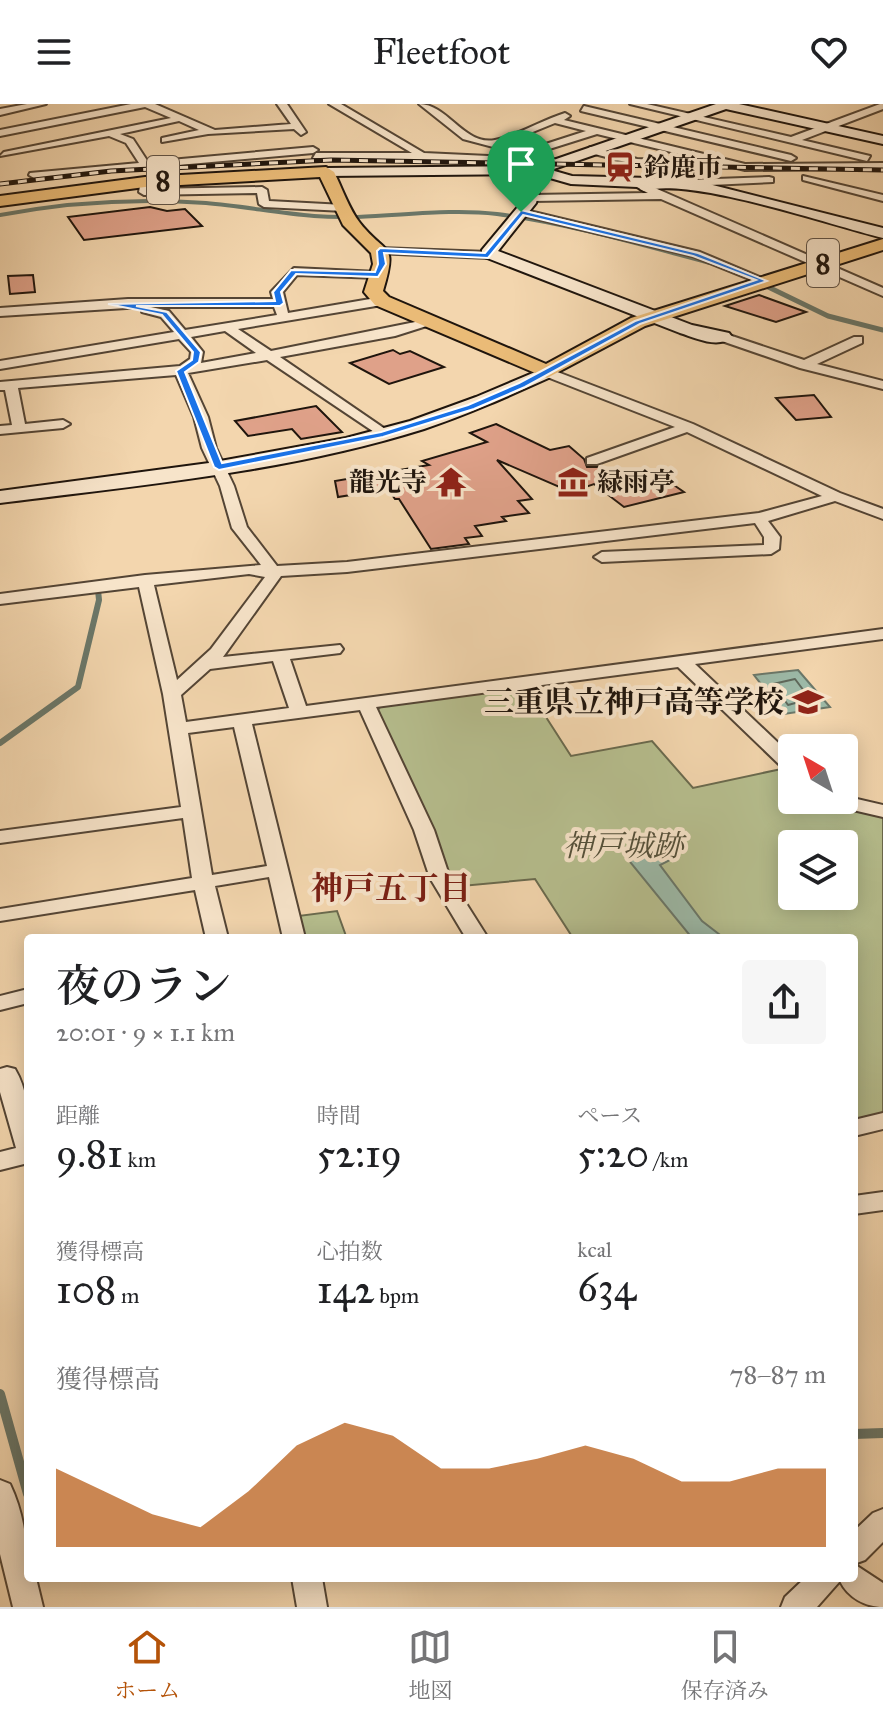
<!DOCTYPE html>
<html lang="ja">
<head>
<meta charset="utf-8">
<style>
	body { margin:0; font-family:"IM FELL Great Primer","Noto Serif JP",serif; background:#f6f6f6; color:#202124; height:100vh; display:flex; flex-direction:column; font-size:30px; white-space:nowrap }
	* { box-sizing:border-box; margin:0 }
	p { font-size:26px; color:#757577 }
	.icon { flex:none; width:44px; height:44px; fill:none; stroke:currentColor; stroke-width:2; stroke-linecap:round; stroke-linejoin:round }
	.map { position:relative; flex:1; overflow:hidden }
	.details { position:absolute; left:24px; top:830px; width:834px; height:648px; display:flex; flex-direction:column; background:#fff; border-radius:8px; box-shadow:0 4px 20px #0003 }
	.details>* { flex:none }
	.needle { width:52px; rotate:321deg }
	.controls { position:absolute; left:778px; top:630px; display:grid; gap:16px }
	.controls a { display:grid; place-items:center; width:80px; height:80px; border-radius:8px; background:#fff; box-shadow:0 4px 20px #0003; font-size:40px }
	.pin { position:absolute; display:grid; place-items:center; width:68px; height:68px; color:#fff; margin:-82px -34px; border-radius:50% 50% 50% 0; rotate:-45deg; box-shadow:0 0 8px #0007 }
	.pin .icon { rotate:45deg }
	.round { display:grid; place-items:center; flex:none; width:84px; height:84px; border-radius:8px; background:#f6f6f6 }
	.head { display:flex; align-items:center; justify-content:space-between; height:136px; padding:0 32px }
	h1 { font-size:44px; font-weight:600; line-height:60px }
	.figures { display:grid; grid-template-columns:repeat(3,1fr); gap:12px; height:136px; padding:8px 32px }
	.figures div { display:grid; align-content:center }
	.figures b { font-size:40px; font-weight:600 }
	.figures small { font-size:22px; font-weight:400 }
	.figures p { font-size:22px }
	.chart { height:224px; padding:16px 32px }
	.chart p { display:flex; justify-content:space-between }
	.chart svg { width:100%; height:144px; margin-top:8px; fill:#b45309; opacity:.7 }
	header { display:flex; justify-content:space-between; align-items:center; height:104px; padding:0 32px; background:#fff; font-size:36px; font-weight:600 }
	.menu { display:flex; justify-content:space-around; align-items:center; height:112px; border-top:2px solid #e0e0e0; background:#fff; font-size:22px; color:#757577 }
	.menu a { display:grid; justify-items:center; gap:4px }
	.menu .current { color:#b45309 }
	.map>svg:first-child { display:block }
	.green { fill:#b6be8e; stroke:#6a6a4e; stroke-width:2; fill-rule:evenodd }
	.water { fill:#9cb9a7; stroke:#6a7769; stroke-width:2 }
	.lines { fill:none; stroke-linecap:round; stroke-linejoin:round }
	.shore { stroke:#5e675a; stroke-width:2 }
	.stream-far3 { stroke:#6a7769; stroke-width:4 }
	.stream-far2 { stroke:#6a7769; stroke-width:5 }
	.stream-far1 { stroke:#6a7769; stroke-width:6 }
	.stream { stroke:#6a7769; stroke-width:10 }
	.building { fill:#dfa189; stroke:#1f150d; stroke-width:2 }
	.street-casing { stroke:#544535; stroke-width:4 }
	.secondary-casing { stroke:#1f150d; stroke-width:4 }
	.primary-casing { stroke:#1f150d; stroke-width:4 }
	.street { fill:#f7e4ca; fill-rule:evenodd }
	.secondary { fill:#f7e4ca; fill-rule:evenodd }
	.primary { fill:#eabb77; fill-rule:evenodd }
	.rail-casing { stroke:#1f150d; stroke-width:5 }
	.rail { stroke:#f7e4ca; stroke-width:3; stroke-dasharray:9; stroke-linecap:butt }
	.route { fill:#1a73e8; stroke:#fff; stroke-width:2; fill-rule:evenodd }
	.labels { text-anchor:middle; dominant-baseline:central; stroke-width:8; stroke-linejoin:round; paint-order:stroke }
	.far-poi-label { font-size:26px; font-weight:bold; fill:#1f150d; stroke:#f7e4ca; text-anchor:start }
	.shield { fill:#f7e4ca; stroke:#605346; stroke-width:2 }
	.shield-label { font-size:28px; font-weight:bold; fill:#1f150d }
	.poi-label { font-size:30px; font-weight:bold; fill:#1f150d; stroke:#f7e4ca; text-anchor:end }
	.park-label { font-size:30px; font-style:italic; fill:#54503a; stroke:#f7e4ca }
	.neighbourhood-label { font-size:32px; font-weight:bold; fill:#7a1f14; stroke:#f7e4ca }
</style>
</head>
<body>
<header><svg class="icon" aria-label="menu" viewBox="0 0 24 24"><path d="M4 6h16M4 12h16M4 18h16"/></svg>Fleetfoot<svg class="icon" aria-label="heart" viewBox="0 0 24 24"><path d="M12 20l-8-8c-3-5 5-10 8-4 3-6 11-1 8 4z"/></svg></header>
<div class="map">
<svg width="883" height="1503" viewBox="0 0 883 1503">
	<rect width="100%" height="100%" fill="#f3d6ae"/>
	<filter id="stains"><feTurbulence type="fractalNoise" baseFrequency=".0025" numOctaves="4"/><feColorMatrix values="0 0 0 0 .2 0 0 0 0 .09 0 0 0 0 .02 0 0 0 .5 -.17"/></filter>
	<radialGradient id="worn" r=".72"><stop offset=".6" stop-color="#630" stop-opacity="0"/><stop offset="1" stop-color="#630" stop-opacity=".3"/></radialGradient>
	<!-- green -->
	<path class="green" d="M526,582L571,652L652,637L693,684L781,665L792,675V696H813L883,713V1010L854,1017V834H573L535,775L451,783L375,609L381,602ZM792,740H844V792H792Z
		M337,807L346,832L303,834L298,812Z"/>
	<!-- water -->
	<path class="water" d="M798,566L830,603L784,610L754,571Z
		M662,741L674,754L660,761L702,817L724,834H692L626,753V750Z"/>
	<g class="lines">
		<!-- shore -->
		<path class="shore" d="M795,575L810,595L788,601L773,580Z"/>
		<!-- stream-far3 -->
		<path class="stream-far3" d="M0,111C69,98 136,94 206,99C242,102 278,109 314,112C375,117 436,103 497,110C566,119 642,141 710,159"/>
		<!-- stream-far2 -->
		<path class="stream-far2" d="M762,180L828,212L883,226"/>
		<!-- stream-far1 -->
		<path class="stream-far1" d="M0,639L78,583L99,496L98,486"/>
		<!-- stream -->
		<path class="stream" d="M0,1290L28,1390
			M854,1330L883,1329"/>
	</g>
	<!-- building -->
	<path class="building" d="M150,103L167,107L185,105L202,122L84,136L68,113Z
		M33,171L35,188L10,190L8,172Z
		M759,191L806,208L776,218L725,202Z
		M393,246L400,250L410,247L444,263L389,280L350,259Z
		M814,291L831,313L796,316L776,294Z
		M316,302L342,328L301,335L292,325L248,332L235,317Z
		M496,320L550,346L569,342L584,355L587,363H599L638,382L665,375L684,388L624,403L594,380L571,388L497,356L532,395L518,397L529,409L502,413L506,417L475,422L482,432L465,434L469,440L431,445L399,395H395L388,385L338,393L335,377L429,361L422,357L487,338L470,329Z"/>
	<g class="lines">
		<!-- street casing -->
		<g class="street-casing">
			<path id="street" d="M27,0H46L0,11V5Z
				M131,0H155L215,26L291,20L277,0H287L306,28L301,31L294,25L208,30L162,38V34L199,26L179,17L120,30L133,35L148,58L313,43L318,46L313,49L34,74L29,71L30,69L139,59L126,39L109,32L0,52L4,48L171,14L145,3L0,32V26Z
				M329,0H341L424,49L554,55L559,58L554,61L313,54L316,49H412Z
				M419,0C448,0 464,42 495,36C519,31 542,16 565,9L570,12L564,16L745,60L883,59V65L745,66L597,30L527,52L463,35ZM555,19L586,27L524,47L503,40Z
				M630,0H647L791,33L880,0H883V5L802,36L870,52L867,57Z
				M584,2L791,51L796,54L791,57L581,7Z
				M590,43L637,55L697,58L702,61L697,64L637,61L587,48Z
				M803,72L883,91V97L803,76Z
				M769,73L773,74V78L689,82L684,79L689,76Z
				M141,76H149V85L262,83L267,86L269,97L344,101L349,104L344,107L264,103L259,100L257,89L144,91L139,88Z
				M640,81H648L883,184V192L661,95L532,97L527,94L532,91L648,89L640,85Z
				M521,105L700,148L769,177L759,179L692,152L517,110L516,108Z
				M380,144L488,148L494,151L488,154L376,149V145Z
				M294,164L378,168L384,171L378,174L297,171L283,188L288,209L382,193L388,197L382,201L238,225L271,247L430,215L436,219L395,232L280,253L388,327L390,330L383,334L267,256L188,269L208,313L216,344L234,382L247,423L277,462L347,458L759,409L822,392L687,328L597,360H587V354L675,323L542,271V265L547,264L693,320L840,389L883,405V415L835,397L768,417L780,433L779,445L771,450L602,458L594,453L602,448L764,441V433L755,419L347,468L281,472L223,553L340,541L343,545L340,549L290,555L306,602L883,525V535L695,560L792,652V668L785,666L678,563L376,603L434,726L450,774L488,834H466L430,774L414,726L360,606L252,620L305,834H283L269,773L215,782L228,834H206L195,786L0,817V805L192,774L183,714L0,739V727L181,703L163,590L139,483L0,500V490L145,471L261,461L232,424L220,382L202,344L194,313L176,271L18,284L25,320L63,316L70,320L63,324L0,330V322L12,321L5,286H0V278L180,262L190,255L191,248L179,235L0,265V257L174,228L161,213L142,208V203L0,212V204L128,195H273L271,188ZM151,203H274L277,211L185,226L169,207ZM225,227L256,249L201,259L203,248L191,233ZM249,470L265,473L211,545L177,576L154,481ZM273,557L289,604L186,618L181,591L210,565ZM234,623L267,762L212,771L188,629Z
				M723,229L804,256L854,233H862V239L817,260L883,277V285L800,264L719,236V230Z
				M844,692L883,701V713L827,700L824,696H844Z
				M28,885V899L0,906V892Z
				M7,963L15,965C32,993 28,1028 28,1059L0,1066V1048L16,1044L0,988V965Z
				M883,1009V1025L854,1032V1016Z
				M883,1088V1106L854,1110V1092Z
				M0,1376L10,1380C24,1409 28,1442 28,1474H36L43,1503H13L0,1450Z
				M883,1405V1438L865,1456L854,1460V1427L873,1409Z
				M854,1460L883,1479V1503C866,1503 848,1494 840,1477L817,1503H781L785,1493L805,1474H854Z
				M292,1474H322L327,1503H297Z"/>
		</g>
		<!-- secondary casing -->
		<g class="secondary-casing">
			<path id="secondary" d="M716,0H739L883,32V40L726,5L551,66L572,72L689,75L883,124V134C831,121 688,72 644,87L637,83L571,80L543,72L536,99L498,147L692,221L729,229L732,233C718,245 696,234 680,229L482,152V146L522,98L529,70L326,72L319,68L326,64L536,62Z
				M547,263L556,268L553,272C511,291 469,310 424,325C287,368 142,381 0,399V387L209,359L346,334L410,317L476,293Z"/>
		</g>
		<!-- primary casing -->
		<g class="primary-casing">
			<path id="primary" d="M326,63L334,68C342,84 349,105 360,119C386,152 398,137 383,187L389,193L546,260L631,214L883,135V146L645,222L547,274L375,201L364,188L373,160L371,149L343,121L320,73L145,83L0,102V92L145,73Z"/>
		</g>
		<!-- street -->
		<use href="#street" class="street"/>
		<!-- secondary -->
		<use href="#secondary" class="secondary"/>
		<!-- primary -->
		<use href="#primary" class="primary"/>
		<!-- rail casing -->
		<g class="rail-casing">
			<path id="rail" d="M0,80L111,67L331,56L883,66"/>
		</g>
		<!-- rail -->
		<use href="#rail" class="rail"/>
	</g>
	<!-- route -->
	<path class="route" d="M521,106L698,149L767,177L640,220L525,283L474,305L383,333L219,366L214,363L176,267L192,256L193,248L162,211L108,200L275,197L273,188L291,166L375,168L378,160L377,147L380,144L485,149ZM523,111L693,152L756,176L635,217L519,279L468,301L381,328L222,359L185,268L199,258L201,248L167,208L136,202H280L284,199L281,188L296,170L378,173L386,160L384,149L488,154Z"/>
	<!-- icons -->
	<defs>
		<g id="station-bare" transform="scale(2.4)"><path d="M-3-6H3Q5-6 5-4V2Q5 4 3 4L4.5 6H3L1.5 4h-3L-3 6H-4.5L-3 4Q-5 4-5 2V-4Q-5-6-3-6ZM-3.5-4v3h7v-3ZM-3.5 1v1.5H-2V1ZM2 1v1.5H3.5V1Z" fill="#8f2418" stroke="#f7e4ca" stroke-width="2.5" paint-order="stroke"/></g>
		<g id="temple-bare" transform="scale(2.4)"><path d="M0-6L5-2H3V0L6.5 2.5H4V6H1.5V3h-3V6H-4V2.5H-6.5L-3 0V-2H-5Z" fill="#8f2418" stroke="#f7e4ca" stroke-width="2.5" paint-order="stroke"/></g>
		<g id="museum-bare" transform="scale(2.4)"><path d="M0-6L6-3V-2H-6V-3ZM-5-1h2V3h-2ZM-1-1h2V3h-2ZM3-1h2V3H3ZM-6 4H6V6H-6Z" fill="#8f2418" stroke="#f7e4ca" stroke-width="2.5" paint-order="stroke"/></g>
		<g id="school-bare" transform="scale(2.4)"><path d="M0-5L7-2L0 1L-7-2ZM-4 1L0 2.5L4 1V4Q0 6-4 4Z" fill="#8f2418" stroke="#f7e4ca" stroke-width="2.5" paint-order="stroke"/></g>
	</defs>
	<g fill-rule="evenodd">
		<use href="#station-bare" x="620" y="63"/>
		<use href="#temple-bare" x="451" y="378"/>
		<use href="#museum-bare" x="573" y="378"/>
		<use href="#school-bare" x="808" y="598"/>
	</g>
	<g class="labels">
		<!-- far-poi labels -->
		<g class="far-poi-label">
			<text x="644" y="63">鈴鹿市</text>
			<text x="427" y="378" text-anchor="end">龍光寺</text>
			<text x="597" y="378">緑雨亭</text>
		</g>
		<!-- shield labels -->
		<g class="shield">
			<rect x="147" y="52" width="32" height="48" rx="6"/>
			<rect x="807" y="135" width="32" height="48" rx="6"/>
		</g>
		<g class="shield-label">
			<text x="163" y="76">8</text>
			<text x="823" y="159">8</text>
		</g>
		<!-- poi labels -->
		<g class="poi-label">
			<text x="784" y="598">三重県立神戸高等学校</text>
		</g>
		<!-- park labels -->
		<g class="park-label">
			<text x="623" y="742">神戸城跡</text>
		</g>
		<!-- neighbourhood labels -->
		<g class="neighbourhood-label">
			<text x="391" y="784">神戸五丁目</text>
		</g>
	</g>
	<rect width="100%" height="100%" filter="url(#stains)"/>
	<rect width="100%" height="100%" fill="url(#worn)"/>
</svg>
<div class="controls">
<a><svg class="needle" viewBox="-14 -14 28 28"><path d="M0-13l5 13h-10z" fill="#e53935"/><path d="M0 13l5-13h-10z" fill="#757577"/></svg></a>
<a><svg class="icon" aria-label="layers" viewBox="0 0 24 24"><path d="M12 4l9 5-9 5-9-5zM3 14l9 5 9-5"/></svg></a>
</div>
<div class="pin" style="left:521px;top:108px;background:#1e9e55"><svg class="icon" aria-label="arrive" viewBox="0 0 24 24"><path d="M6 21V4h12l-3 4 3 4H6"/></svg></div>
<section class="details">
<div class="head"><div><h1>夜のラン</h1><p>20:01 · 9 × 1.1 km</p></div><a class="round"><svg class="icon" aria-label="share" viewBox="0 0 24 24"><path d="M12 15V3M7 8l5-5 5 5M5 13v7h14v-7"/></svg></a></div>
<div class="figures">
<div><p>距離</p><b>9.81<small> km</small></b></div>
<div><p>時間</p><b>52:19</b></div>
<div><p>ペース</p><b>5:20<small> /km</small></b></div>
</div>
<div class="figures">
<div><p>獲得標高</p><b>108<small> m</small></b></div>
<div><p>心拍数</p><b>142<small> bpm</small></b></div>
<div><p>kcal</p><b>634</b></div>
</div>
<div class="chart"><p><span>獲得標高</span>78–87 m</p>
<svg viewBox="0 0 160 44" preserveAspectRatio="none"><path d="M0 44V20L10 27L20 34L30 38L40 27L50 13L60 6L70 10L80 20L90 20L100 17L110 13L120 17L130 24L140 24L150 20L160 20V44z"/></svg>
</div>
</section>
</div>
<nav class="menu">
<a class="current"><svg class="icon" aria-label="home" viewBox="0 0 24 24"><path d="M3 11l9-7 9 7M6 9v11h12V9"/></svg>ホーム</a>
<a><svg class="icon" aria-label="map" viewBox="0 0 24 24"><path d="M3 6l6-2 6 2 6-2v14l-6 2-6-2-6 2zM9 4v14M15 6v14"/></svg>地図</a>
<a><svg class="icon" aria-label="saved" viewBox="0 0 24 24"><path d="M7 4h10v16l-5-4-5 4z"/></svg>保存済み</a>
</nav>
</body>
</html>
